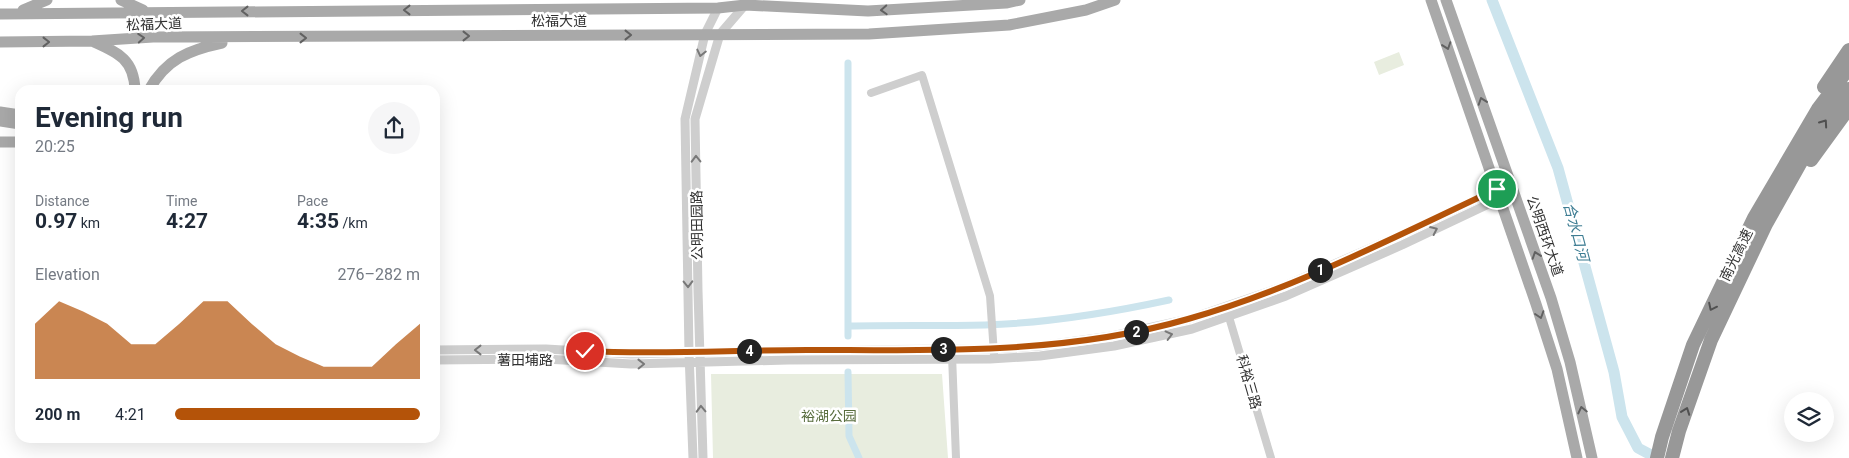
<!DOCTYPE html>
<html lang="en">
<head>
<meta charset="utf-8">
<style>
	body { margin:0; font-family:Roboto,"Noto Sans SC",sans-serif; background:#f6f6f7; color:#1f2937; height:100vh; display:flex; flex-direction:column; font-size:19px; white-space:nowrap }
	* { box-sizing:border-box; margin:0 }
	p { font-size:16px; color:#747a83 }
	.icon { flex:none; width:28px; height:28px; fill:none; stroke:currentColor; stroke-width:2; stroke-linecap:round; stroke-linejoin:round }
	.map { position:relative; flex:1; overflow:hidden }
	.details { position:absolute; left:15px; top:85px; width:425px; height:358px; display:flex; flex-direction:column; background:#fff; border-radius:15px; box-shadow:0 5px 20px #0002 }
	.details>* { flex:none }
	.fabs { position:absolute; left:1784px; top:392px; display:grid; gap:10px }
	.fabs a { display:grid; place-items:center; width:50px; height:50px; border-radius:50%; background:#fff; box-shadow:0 5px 20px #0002; font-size:25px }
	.pin { position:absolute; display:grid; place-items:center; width:42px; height:42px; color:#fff; margin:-21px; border:2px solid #fff; border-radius:50%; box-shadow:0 1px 5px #0007 }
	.km { position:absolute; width:25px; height:25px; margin:-12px; border-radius:50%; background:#222; color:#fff; font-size:14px; line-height:25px; text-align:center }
	.round { display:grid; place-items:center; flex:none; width:52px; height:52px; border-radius:26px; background:#f6f6f7 }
	.head { display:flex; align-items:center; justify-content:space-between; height:85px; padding:0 20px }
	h1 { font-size:28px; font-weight:700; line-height:38px }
	.stats { display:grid; grid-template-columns:repeat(3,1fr); gap:8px; height:85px; padding:5px 20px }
	.stats div { display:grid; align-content:center }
	.stats b { font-size:21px; font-weight:700 }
	.stats small { font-size:14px; font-weight:400 }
	.stats p { font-size:14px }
	.chart { height:140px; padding:10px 20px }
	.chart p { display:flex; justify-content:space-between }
	.chart svg { width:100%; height:90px; margin-top:5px; fill:#b45309; opacity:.7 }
	ul { padding:0 20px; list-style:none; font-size:16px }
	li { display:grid; grid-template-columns:80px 60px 1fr; align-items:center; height:38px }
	li i { height:12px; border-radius:6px; background:#b45309 }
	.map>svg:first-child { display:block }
	.green { fill:#e8eddf }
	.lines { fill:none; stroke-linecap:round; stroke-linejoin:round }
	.canal { stroke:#cce4ed; stroke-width:7 }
	.river { stroke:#cce4ed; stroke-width:11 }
	.minor { stroke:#cecece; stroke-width:8 }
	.tertiary { stroke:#cecece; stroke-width:9 }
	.primary { stroke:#a9a9a9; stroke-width:11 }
	.motorway { stroke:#989898; stroke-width:14 }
	.oneway { stroke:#616161 }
	.oneway2 { stroke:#787878 }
	.oneway3 { stroke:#505050 }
	.route-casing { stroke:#fff; stroke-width:10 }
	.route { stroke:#b45309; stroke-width:6 }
	.labels { text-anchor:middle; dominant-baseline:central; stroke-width:5; stroke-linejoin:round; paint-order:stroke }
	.street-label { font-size:14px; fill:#313131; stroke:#fff }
	.park-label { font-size:14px; fill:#596d3e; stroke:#fff }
	.water-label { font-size:15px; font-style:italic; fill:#3e7d93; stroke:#fff }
</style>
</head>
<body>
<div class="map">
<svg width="1849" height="458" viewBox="0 0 1849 458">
	<rect width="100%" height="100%" fill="#fff"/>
	<!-- green -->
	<path class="green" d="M1399,52L1404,65L1379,75L1374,62Z
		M711,374H942L948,458H713Z"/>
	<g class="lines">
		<!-- canal -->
		<path class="canal" d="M848,326C893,325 939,326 985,325C1047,323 1109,313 1169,300
			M848,336V63
			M848,372L849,436L859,458"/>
		<!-- river -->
		<path class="river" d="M1492,0L1558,168L1614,372L1622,417L1638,448L1657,458"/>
		<!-- minor -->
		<path class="minor" d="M871,93L922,75L990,296L994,354
			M1226,307L1271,458
			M952,355L956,458"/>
		<!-- tertiary -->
		<path class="tertiary" d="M435,350L546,349L631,354L788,350L994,349L1039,346L1112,336L1189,319L1282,287L1398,236L1511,183
			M435,360L546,359L631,364L788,360L990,359L1040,356L1114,346L1192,329L1286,296L1402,245L1514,192
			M693,458L689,353L685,119L705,34L718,8
			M703,458L698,291L695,119L720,34L745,5"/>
		<!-- primary -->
		<path class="primary" d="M121,0L143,10
			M1431,0L1536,304L1557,369L1577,458
			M1446,0L1551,298L1570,362L1592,458
			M23,10L47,0
			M0,14L718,8L745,5L868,11L1006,3L1020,0
			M0,42L92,41L153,37L869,34L1009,25L1086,10L1115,0
			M94,42C119,53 134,60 135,90
			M149,90C166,59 189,50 222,43
			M0,112L20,115
			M0,121L20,124
			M0,142H20"/>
		<!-- motorway -->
		<path class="motorway" d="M1824,87L1849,50
			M1811,160L1849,108
			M1657,458L1662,437L1693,345L1754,218L1818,109L1849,68
			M1672,458L1679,431L1711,340L1766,224L1820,128L1849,89"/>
	</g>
	<!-- one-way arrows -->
	<defs><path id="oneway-chevron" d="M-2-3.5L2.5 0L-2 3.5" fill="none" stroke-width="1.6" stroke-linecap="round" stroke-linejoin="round" transform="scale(1.25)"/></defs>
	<g class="oneway">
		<use href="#oneway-chevron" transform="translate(407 10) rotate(180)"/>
		<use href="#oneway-chevron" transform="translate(884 10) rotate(177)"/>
		<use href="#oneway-chevron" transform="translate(245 11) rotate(180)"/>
		<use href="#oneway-chevron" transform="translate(628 35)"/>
		<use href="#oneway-chevron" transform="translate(466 36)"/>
		<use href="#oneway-chevron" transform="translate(141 38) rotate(-4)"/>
		<use href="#oneway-chevron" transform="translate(303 38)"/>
		<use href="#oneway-chevron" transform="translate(46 42)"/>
		<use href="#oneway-chevron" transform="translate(1447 46) rotate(71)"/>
		<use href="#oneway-chevron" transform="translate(1482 101) rotate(-109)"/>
		<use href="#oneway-chevron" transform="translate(1536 255) rotate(-109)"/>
		<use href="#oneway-chevron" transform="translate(1540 315) rotate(72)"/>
		<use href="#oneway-chevron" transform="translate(1582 410) rotate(-103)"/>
	</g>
	<g class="oneway2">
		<use href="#oneway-chevron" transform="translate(701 53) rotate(103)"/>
		<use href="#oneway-chevron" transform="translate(696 159) rotate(-91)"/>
		<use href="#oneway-chevron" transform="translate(1434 230) rotate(-25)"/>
		<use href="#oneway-chevron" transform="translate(688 284) rotate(89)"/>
		<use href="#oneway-chevron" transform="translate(1169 335) rotate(-14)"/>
		<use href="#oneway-chevron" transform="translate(478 350) rotate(180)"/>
		<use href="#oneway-chevron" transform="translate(641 364) rotate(-1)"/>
		<use href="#oneway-chevron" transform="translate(701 409) rotate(-92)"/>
	</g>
	<g class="oneway3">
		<use href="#oneway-chevron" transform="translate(1824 123) rotate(-55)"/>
		<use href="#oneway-chevron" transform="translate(1712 307) rotate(116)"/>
		<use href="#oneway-chevron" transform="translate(1686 411) rotate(-70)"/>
	</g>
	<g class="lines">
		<!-- route casing -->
		<g class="route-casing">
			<path id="route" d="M585,351C659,355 733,350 807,350C935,350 1064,355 1188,319C1295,289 1396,236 1497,189"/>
		</g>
		<!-- route -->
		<use href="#route" class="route"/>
	</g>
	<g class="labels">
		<!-- street labels -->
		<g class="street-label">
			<text x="559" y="21">松福大道</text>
			<text transform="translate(154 24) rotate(-2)">松福大道</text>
			<text transform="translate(697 225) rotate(-91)">公明田园路</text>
			<text transform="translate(1545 236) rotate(71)">公明西环大道</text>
			<text transform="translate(1736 255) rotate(-64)">南光高速</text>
			<text x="525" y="360">薯田埔路</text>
			<text transform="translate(1249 382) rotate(74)">科裕三路</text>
		</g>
		<!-- park labels -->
		<g class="park-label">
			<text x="829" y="416">裕湖公园</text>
		</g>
		<!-- water labels -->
		<g class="water-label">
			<text transform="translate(1576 232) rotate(75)">合水口河</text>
		</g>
	</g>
</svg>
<div class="fabs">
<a><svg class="icon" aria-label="layers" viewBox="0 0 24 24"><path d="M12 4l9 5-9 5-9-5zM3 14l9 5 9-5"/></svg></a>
</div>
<div class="pin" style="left:1497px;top:189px;background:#1e9e55"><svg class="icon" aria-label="arrive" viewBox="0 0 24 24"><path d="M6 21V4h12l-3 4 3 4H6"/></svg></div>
<div class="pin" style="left:585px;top:351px;background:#d93025"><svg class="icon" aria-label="check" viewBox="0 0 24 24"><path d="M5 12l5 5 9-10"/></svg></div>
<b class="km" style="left:1320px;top:270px">1</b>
<b class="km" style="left:1136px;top:332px">2</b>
<b class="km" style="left:943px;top:349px">3</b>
<b class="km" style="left:749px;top:351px">4</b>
<section class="details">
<div class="head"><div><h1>Evening run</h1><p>20:25</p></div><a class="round"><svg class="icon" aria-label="share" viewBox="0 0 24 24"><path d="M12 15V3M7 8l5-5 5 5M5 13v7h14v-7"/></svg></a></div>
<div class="stats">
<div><p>Distance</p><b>0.97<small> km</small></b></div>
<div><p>Time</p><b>4:27</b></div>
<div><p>Pace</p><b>4:35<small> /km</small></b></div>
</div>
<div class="chart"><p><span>Elevation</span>276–282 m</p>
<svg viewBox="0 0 160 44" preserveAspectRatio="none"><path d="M0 44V17L10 6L20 11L30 17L40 27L50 27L60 17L70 6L80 6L90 17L100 27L110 33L120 38L130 38L140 38L150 27L160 17V44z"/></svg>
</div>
<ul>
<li><b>200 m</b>4:21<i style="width:100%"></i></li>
</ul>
</section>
</div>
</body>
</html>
